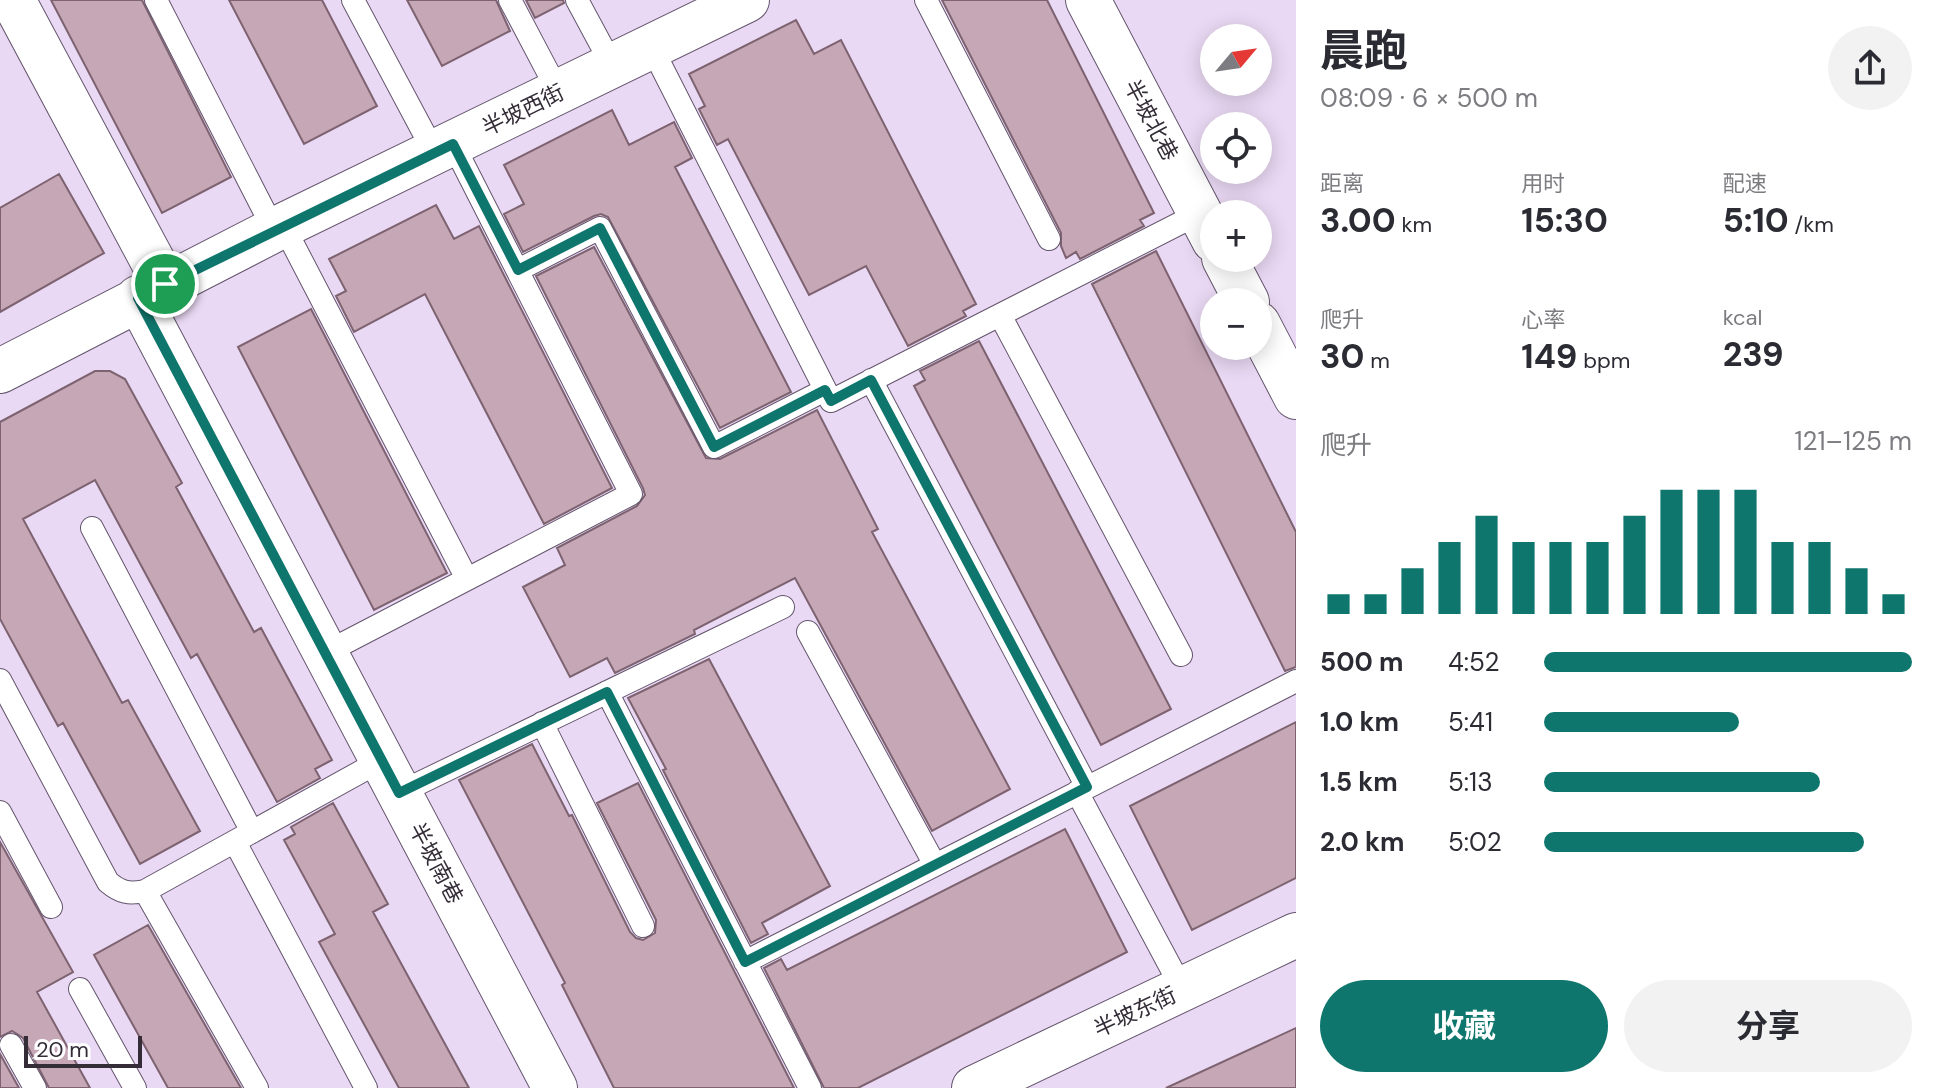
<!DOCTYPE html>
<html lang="zh">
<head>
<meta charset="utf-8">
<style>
	body { margin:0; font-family:"DM Sans","Noto Sans SC",sans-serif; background:#f2f2f3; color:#2b2b33; height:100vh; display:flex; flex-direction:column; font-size:30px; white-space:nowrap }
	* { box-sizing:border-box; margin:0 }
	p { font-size:26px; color:#7c7c81 }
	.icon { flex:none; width:44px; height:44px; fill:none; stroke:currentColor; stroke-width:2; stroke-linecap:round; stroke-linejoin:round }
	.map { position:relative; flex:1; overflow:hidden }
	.drawer { display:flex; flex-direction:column; background:#fff; width:640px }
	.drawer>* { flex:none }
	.needle { width:52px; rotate:61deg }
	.buttons { position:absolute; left:1200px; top:24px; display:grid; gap:16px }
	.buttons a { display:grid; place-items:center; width:72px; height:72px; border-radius:50%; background:#fff; box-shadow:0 4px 20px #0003; font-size:40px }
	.scale { position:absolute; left:24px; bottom:20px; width:118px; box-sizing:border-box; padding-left:8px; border:4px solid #342d38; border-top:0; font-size:22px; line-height:28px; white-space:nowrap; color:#342d38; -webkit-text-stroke:6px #fff; paint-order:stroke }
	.pin { position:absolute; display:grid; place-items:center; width:68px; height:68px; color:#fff; margin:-34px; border:4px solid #fff; border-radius:50%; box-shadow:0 2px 8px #0007 }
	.round { display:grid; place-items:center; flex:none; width:84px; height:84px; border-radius:42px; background:#f2f2f3 }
	.summary { display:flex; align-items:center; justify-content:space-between; height:136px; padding:0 24px }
	h1 { font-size:44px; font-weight:700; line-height:60px }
	.stats { display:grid; grid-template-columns:repeat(3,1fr); gap:12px; height:136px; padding:8px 24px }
	.stats div { display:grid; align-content:center }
	.stats b { font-size:34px; font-weight:700 }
	.stats small { font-size:22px; font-weight:400 }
	.stats p { font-size:22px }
	.chart { height:224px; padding:16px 24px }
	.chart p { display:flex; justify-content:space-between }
	.chart svg { width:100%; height:144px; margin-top:8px; stroke:#0f766e; stroke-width:6 }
	.primary-button { display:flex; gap:16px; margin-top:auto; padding:16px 24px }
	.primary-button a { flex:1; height:92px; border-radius:48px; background:#0f766e; color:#fff; font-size:32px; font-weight:700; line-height:92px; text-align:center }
	.primary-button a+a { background:#f2f2f3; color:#2b2b33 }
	ul { padding:0 24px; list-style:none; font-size:26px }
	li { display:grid; grid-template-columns:128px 96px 1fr; align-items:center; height:60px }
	li i { height:20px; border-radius:10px; background:#0f766e }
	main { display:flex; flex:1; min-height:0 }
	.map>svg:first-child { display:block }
	.building { fill:#c5a7b6; stroke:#7d6270; stroke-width:2 }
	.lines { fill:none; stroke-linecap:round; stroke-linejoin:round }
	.lane-casing { stroke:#64556d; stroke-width:24 }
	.street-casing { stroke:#64556d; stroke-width:46 }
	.lane { stroke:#fff; stroke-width:22 }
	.street { stroke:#fff; stroke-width:44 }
	.route-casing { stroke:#fff; stroke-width:16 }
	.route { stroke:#0f766e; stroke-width:10 }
	.labels { text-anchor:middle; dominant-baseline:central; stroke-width:8; stroke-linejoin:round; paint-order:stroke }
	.street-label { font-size:22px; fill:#342d38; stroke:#fff }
</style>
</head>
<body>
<main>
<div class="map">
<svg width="1296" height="1088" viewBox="0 0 1296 1088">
	<rect width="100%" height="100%" fill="#ead9f4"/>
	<!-- building -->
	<path class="building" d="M51,0H142L231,177L162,213Z
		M229,0H322L377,106L304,144Z
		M407,0H496L510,31L442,66Z
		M526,0H563L564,3L535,18Z
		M942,0H1047L1154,213L1140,220L1144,226L1080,259L1076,252L1066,258L1061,246V233Z
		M796,20L814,54L841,40L976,304L963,311L966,316L908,346L866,266L809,295L728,139L717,145L699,109L705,106L689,74Z
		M612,110L629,145L674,122L692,158L675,167L791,392L720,428L608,217L601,214L594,216L523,252L504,214L524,204L504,165Z
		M59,174L104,253L0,312V208Z
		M436,205L454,239L479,226L612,488L544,524L425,294L354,332L336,296L346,291L329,259Z
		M594,247L706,458L720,459L817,410L878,529L872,532L1010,789L932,831L795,578L694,630L695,634L615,673L607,658L570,677L523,587L565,565L557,548L637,506L645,495L643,488L536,276Z
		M1156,251L1296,532V667L1285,671L1092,284Z
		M311,309L447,573L374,610L238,347Z
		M979,341L1171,709L1101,745L914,386L925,380L920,371Z
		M95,371H110L125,379L182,483L176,487L254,632L261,628L332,760L315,769L320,778L277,802L197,654L191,658L95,480L23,519L122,703L128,700L200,831L140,864L63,723L58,726L0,619V422Z
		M709,659L830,886L762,923L768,934L751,943L663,770L666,769L628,698Z
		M1296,722V878L1192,930L1130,806Z
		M532,744L569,816L572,815L630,932L636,938L643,940L655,933L656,920L597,803L638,783L794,1088H614L562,985L565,983L459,780Z
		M333,803L388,904L373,912L469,1088H399L319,942L335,934L284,840L295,834L291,827Z
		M1065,829L1127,952L858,1088H824L764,968L781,959L787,970Z
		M0,842L73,972L37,992L90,1088H49L23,1038L12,1031L0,1037Z
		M148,925L241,1088H168L94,955Z
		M1296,1028V1088H1166Z
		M0,1054L19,1088H0Z"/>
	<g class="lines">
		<!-- lane casing -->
		<g class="lane-casing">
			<path id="lane" d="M156,0L274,230
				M353,0L434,152
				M510,0L559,93
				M577,0L613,67
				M926,0L1049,239
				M652,48L831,401L1200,213
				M283,225L467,579
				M518,270L600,228L714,447L825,390
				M1000,315L1181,655
				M871,380L1087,787
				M92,528L252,832
				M808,632L935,865
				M325,653L631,494L453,144
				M0,680L108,882C121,893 129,894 145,891L382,760
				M607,692L810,1088
				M542,723L643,926
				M1077,792L1186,996
				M399,793L783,607
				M0,812L51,907
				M235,842L366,1088
				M145,891L257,1088
				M745,962L1296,681
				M80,989L135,1088
				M11,1045L35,1088"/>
		</g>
		<!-- street casing -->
		<g class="street-casing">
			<path id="street" d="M13,0L165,284
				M1088,0L1214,240
				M1224,258L1247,302
				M138,298L555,1088
				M1258,324L1296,397
				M0,371L274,230L747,0
				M974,1088L1296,935"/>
		</g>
		<!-- lane -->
		<use href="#lane" class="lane"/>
		<!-- street -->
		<use href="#street" class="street"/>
	</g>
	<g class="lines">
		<!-- route casing -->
		<g class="route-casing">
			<path id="route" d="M453,144L518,270L600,228L714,447L825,390L831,401L871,380L1087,787L745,962L607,692L399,793L138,298Z"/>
		</g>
		<!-- route -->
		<use href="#route" class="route"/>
	</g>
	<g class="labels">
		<!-- street labels -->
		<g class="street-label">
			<text transform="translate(523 110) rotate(-26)">半坡西街</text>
			<text transform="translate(1151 120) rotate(62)">半坡北巷</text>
			<text transform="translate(436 863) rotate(62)">半坡南巷</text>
			<text transform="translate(1135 1012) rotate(-25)">半坡东街</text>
		</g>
	</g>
</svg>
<div class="buttons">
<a><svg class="needle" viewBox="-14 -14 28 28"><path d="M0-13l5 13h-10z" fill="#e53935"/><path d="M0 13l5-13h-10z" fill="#7c7c81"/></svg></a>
<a><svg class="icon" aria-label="locate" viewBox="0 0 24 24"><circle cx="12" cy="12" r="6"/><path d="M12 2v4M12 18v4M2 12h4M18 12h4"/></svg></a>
<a>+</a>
<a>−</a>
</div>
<div class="scale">20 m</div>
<div class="pin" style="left:165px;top:284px;background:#1e9e55"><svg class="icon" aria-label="arrive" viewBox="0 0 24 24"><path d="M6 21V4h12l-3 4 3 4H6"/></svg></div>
</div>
<section class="drawer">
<div class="summary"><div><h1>晨跑</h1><p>08:09 · 6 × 500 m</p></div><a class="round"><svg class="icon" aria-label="share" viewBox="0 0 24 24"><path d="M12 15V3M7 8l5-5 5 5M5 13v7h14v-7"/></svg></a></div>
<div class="stats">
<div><p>距离</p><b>3.00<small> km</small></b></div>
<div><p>用时</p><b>15:30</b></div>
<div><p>配速</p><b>5:10<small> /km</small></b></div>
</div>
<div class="stats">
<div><p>爬升</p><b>30<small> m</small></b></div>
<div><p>心率</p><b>149<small> bpm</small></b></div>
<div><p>kcal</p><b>239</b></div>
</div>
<div class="chart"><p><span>爬升</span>121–125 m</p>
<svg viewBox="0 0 160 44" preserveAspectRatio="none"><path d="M5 44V38M15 44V38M25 44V30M35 44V22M45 44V14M55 44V22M65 44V22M75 44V22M85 44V14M95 44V6M105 44V6M115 44V6M125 44V22M135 44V22M145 44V30M155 44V38"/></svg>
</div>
<ul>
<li><b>500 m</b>4:52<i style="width:100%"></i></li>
<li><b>1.0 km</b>5:41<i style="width:53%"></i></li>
<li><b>1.5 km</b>5:13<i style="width:75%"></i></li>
<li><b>2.0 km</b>5:02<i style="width:87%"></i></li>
</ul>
<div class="primary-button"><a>收藏</a><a>分享</a></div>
</section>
</main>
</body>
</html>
